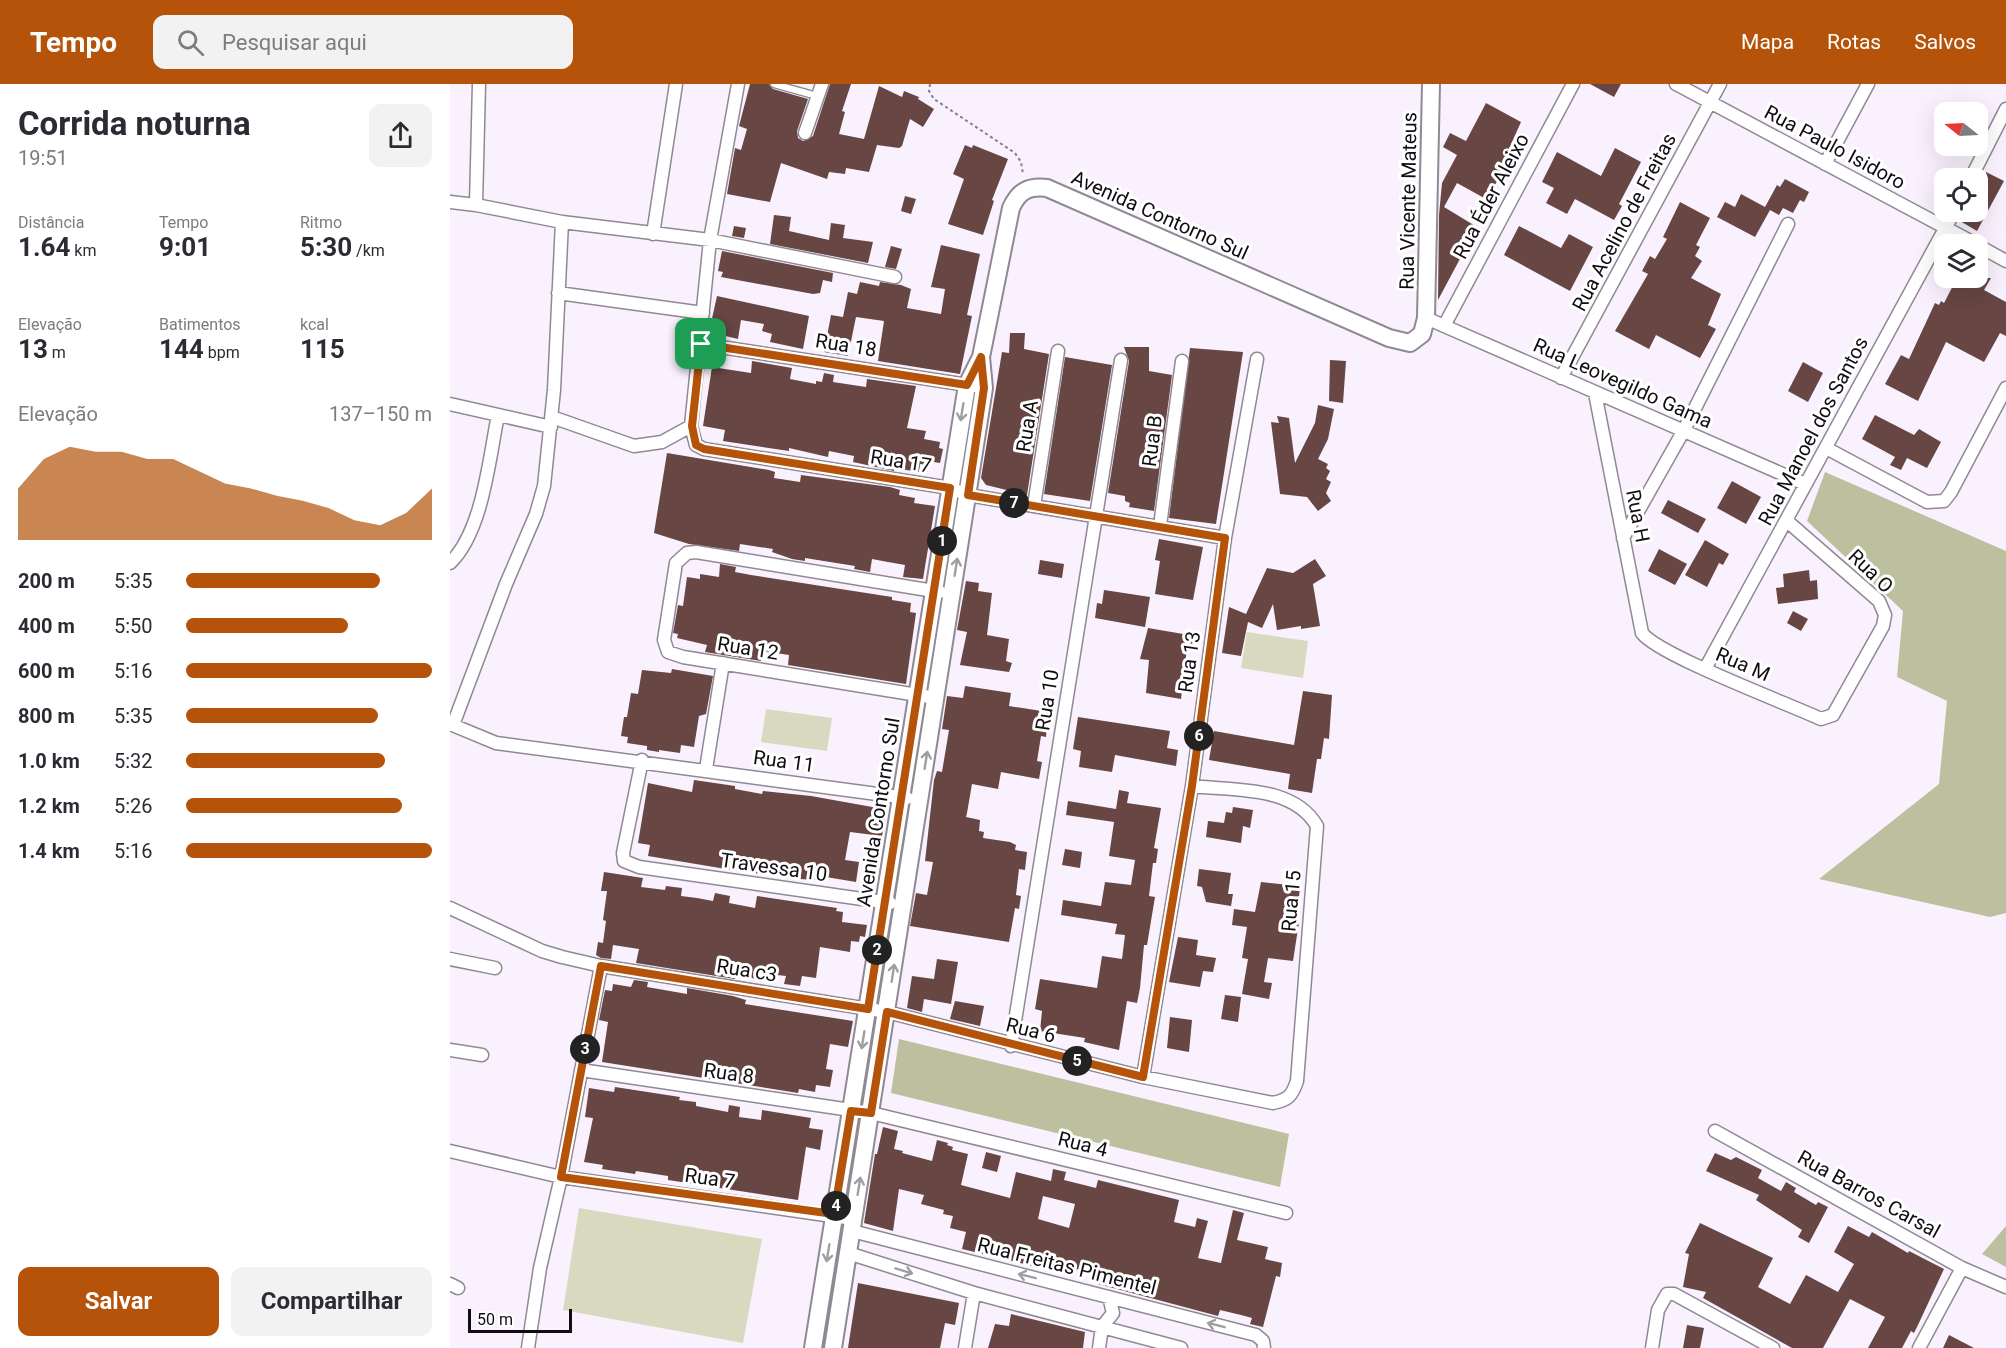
<!DOCTYPE html>
<html lang="pt">
<head>
<meta charset="utf-8">
<style>
	body { margin:0; font-family:Roboto,sans-serif; background:#f2f2f3; color:#2b2b33; height:100vh; display:flex; flex-direction:column; font-size:22px; white-space:nowrap }
	* { box-sizing:border-box; margin:0 }
	p { font-size:20px; color:#7c7c81 }
	.icon { flex:none; width:33px; height:33px; fill:none; stroke:currentColor; stroke-width:2; stroke-linecap:round; stroke-linejoin:round }
	.map { position:relative; flex:1; overflow:hidden }
	.side { display:flex; flex-direction:column; background:#fff; width:450px }
	.side>* { flex:none }
	.needle { width:39px; rotate:288deg }
	.fabs { position:absolute; left:1484px; top:18px; display:grid; gap:12px }
	.fabs a { display:grid; place-items:center; width:54px; height:54px; border-radius:12px; background:#fff; box-shadow:0 6px 24px #0002; font-size:30px }
	.scale { position:absolute; left:18px; bottom:15px; width:104px; box-sizing:border-box; padding-left:6px; border:3px solid #100d11; border-top:0; font-size:16px; line-height:21px; white-space:nowrap; color:#100d11; -webkit-text-stroke:4px #fff; paint-order:stroke }
	.pin { position:absolute; display:grid; place-items:center; width:51px; height:51px; color:#fff; margin:-26px; border-radius:12px; box-shadow:0 3px 9px #0006 }
	.km { position:absolute; width:30px; height:30px; margin:-15px; border-radius:50%; background:#222; color:#fff; font-size:16px; line-height:30px; text-align:center }
	.round { display:grid; place-items:center; flex:none; width:63px; height:63px; border-radius:12px; background:#f2f2f3 }
	.head { display:flex; align-items:center; justify-content:space-between; height:102px; padding:0 18px }
	h1 { font-size:33px; font-weight:700; line-height:45px }
	.stats { display:grid; grid-template-columns:repeat(3,1fr); gap:9px; height:102px; padding:6px 18px }
	.stats div { display:grid; align-content:center }
	.stats b { font-size:26px; font-weight:700 }
	.stats small { font-size:16px; font-weight:400 }
	.stats p { font-size:16px }
	.chart { height:168px; padding:12px 18px }
	.chart p { display:flex; justify-content:space-between }
	.chart svg { width:100%; height:108px; margin-top:6px; fill:#b45309; opacity:.7 }
	.action { display:flex; gap:12px; margin-top:auto; padding:12px 18px }
	.action a { flex:1; height:69px; border-radius:12px; background:#b45309; color:#fff; font-size:24px; font-weight:700; line-height:69px; text-align:center }
	.action a+a { background:#f2f2f3; color:#2b2b33 }
	ul { padding:0 18px; list-style:none; font-size:20px }
	li { display:grid; grid-template-columns:96px 72px 1fr; align-items:center; height:45px }
	li i { height:15px; border-radius:8px; background:#b45309 }
	header { display:flex; align-items:center; gap:36px; box-sizing:border-box; height:84px; padding:0 30px; background:#b45309; color:#fff }
	header strong { font-size:28px }
	nav { display:flex; gap:33px; margin-inline-start:auto; font-size:21px }
	.search { width:420px; height:54px; background:#f2f2f3; display:flex; align-items:center; gap:15px; box-sizing:border-box; padding:0 21px; border-radius:12px; color:#7c7c81; font-size:22px }
	main { display:flex; flex:1; min-height:0 }
	.map>svg:first-child { display:block }
	.green { fill:#d7dabe }
	.forest { fill:#bdc09f }
	.building { fill:#674643; fill-rule:evenodd }
	.lines { fill:none; stroke-linecap:round; stroke-linejoin:round }
	.lane-casing { stroke:#908994; stroke-width:9 }
	.street-casing { stroke:#908994; stroke-width:15 }
	.secondary-casing { stroke:#908994; stroke-width:20 }
	.path { stroke:#847f87; stroke-width:2; stroke-dasharray:3 3; stroke-linecap:butt }
	.lane { stroke:#fff; stroke-width:6 }
	.street { stroke:#fff; stroke-width:12 }
	.secondary { stroke:#fff; stroke-width:16 }
	.oneway { stroke:#9f9ea0 }
	.route-casing { stroke:#fff; stroke-width:12 }
	.route { stroke:#b45309; stroke-width:8 }
	.labels { text-anchor:middle; dominant-baseline:central; stroke-width:6; stroke-linejoin:round; paint-order:stroke }
	.street-label { font-size:20px; fill:#100d11; stroke:#fff }
</style>
</head>
<body>
<header>
<strong>Tempo</strong>
<div class="search"><svg class="icon" aria-label="search" viewBox="0 0 24 24"><circle cx="10" cy="10" r="6"/><path d="M15 15l6 6"/></svg>Pesquisar aqui</div>
<nav><a>Mapa</a><a>Rotas</a><a>Salvos</a></nav>
</header>
<main>
<section class="side">
<div class="head"><div><h1>Corrida noturna</h1><p>19:51</p></div><a class="round"><svg class="icon" aria-label="share" viewBox="0 0 24 24"><path d="M12 15V3M7 8l5-5 5 5M5 13v7h14v-7"/></svg></a></div>
<div class="stats">
<div><p>Distância</p><b>1.64<small> km</small></b></div>
<div><p>Tempo</p><b>9:01</b></div>
<div><p>Ritmo</p><b>5:30<small> /km</small></b></div>
</div>
<div class="stats">
<div><p>Elevação</p><b>13<small> m</small></b></div>
<div><p>Batimentos</p><b>144<small> bpm</small></b></div>
<div><p>kcal</p><b>115</b></div>
</div>
<div class="chart"><p><span>Elevação</span>137–150 m</p>
<svg viewBox="0 0 160 44" preserveAspectRatio="none"><path d="M0 44V23L10 11L20 6L30 8L40 8L50 11L60 11L70 16L80 21L90 23L100 26L110 28L120 31L130 36L140 38L150 33L160 23V44z"/></svg>
</div>
<ul>
<li><b>200 m</b>5:35<i style="width:79%"></i></li>
<li><b>400 m</b>5:50<i style="width:66%"></i></li>
<li><b>600 m</b>5:16<i style="width:100%"></i></li>
<li><b>800 m</b>5:35<i style="width:78%"></i></li>
<li><b>1.0 km</b>5:32<i style="width:81%"></i></li>
<li><b>1.2 km</b>5:26<i style="width:88%"></i></li>
<li><b>1.4 km</b>5:16<i style="width:100%"></i></li>
</ul>
<div class="action"><a>Salvar</a><a>Compartilhar</a></div>
</section>
<div class="map">
<svg width="1556" height="1264" viewBox="0 0 1556 1264">
	<rect width="100%" height="100%" fill="#f9f2fe"/>
	<!-- green -->
	<path class="green" d="M797,548L858,557L853,594L791,584Z
		M316,625L382,634L377,667L311,658Z
		M129,1124L312,1155L293,1259L113,1226Z"/>
	<!-- forest -->
	<path class="forest" d="M1375,388L1556,467V829L1540,833L1369,795L1489,700L1497,617L1447,593L1453,527L1357,437Z
		M449,955L839,1050L830,1103L441,1009Z
		M1556,1142V1183L1532,1170Z"/>
	<!-- building -->
	<path class="building" d="M300,0H319L323,5L358,15L347,47L348,54L353,57L363,52L380,0H401L392,27L395,28L389,50L414,55L429,2L452,13L454,7L469,13L468,15L484,25L473,43L460,35L452,62L449,64L427,61L419,88L396,84L395,90L379,88L377,95L331,79L320,118L277,110L285,64L291,66L297,45L289,42Z
		M1140,0H1171L1164,13Z
		M1036,19L1071,38L1053,78L1058,80L1036,115L1007,99L994,123L1027,143L988,216L989,131L992,99L1007,71L993,63L1000,49L1016,57Z
		M515,61L522,64L523,61L558,75L542,116L544,117L533,151L498,140L514,95L503,90Z
		M1165,64L1191,78L1169,120L1172,122L1164,136L1125,115L1117,130L1096,119L1104,104L1092,98L1107,68L1151,92Z
		M1536,88L1554,97L1527,147L1510,137L1515,128H1527V105Z
		M1335,95L1359,108L1354,118L1350,116L1343,129L1333,124L1329,131L1320,126L1305,153L1267,133L1275,118L1285,123L1291,110L1315,123L1327,101L1330,103Z
		M455,112L466,115L461,130L451,127Z
		M1230,118L1260,134L1246,161L1250,163L1245,172L1252,177L1241,194L1271,210L1258,241L1266,245L1250,274L1206,251L1199,265L1165,247L1198,190L1192,187L1200,172L1205,175L1217,155L1213,153Z
		M324,131L341,133L339,147L379,156L381,139L395,141L393,154L423,158L418,179L320,160Z
		M284,142L296,144L294,154L282,152Z
		M1069,142L1111,164L1119,150L1143,163L1120,207L1054,171Z
		M491,161L530,170L517,231L522,232L510,290L428,277L434,237L406,233L398,272L374,268L381,231L393,233L398,208L407,210L410,198L429,202L430,198L451,201L461,205L457,224L491,230L495,205L481,203Z
		M441,162L452,165L446,185L435,183Z
		M272,167L383,189L382,198L373,196L370,209L363,210L271,193L273,188L268,187Z
		M1507,194H1541L1534,206L1556,218V252L1550,249L1534,278L1496,258L1468,317L1435,300L1451,271L1459,275L1485,219L1489,221L1491,217L1494,219Z
		M267,212L359,232L353,265L320,258L322,250L312,247L314,240L291,236L288,255L259,248Z
		M560,249H575L574,265L599,270L577,411L536,401L531,394L552,268L559,269Z
		M674,263H699V287L722,291L704,427L679,423L680,419L675,417V412L658,409L679,277Z
		M740,264L793,268L766,440L719,434Z
		M615,273L662,281L640,417L594,410Z
		M880,276L896,277L893,319L879,317Z
		M302,277L342,284L340,295L366,300V297L372,298L374,289L384,291L383,298L416,303L417,295L466,302L457,344L476,347L474,355L490,358L489,364L493,365L490,379L478,377V381L470,380L469,388L444,384V387L403,378L404,372L379,367L378,373L339,364V367L273,357L275,346L253,342L262,283L301,289Z
		M1353,278L1373,289L1358,318L1338,307Z
		M868,321L884,325L878,355L868,375L878,380L876,384L880,387L876,395L881,398L876,409L881,417L868,427L857,413L830,410L821,338L829,339L827,332L839,334L845,379L865,339Z
		M1425,331L1464,351L1469,345L1491,358L1477,384L1457,374L1451,386L1440,381L1445,373L1412,355Z
		M217,369L319,386L325,388L324,394L350,398L351,391L440,403L450,406L449,411L465,414L464,419L485,422L473,495L453,493L455,481L438,478L422,475L420,488L404,485L405,482L355,474V477L342,475L322,468L323,465L290,460L289,467L239,460L204,449Z
		M1282,397L1311,413L1296,440L1267,424Z
		M1218,416L1256,435L1248,449L1211,429Z
		M709,455L753,463L743,516L705,510L710,477L705,476Z
		M1255,456L1279,470L1273,481L1269,479L1257,503L1235,491Z
		M1209,465L1237,480L1225,501L1198,487Z
		M865,475L876,492L863,500L870,542L851,545V542L827,546L823,520L812,544L798,538L791,572L772,569L779,523L796,530L817,484L843,489Z
		M590,476L614,480L612,494L588,490Z
		M270,480L286,483L285,488L301,491L442,513V516L461,519L460,528L466,529L456,600L338,581L339,571L313,567L311,577L255,568L257,561L227,554L228,550L223,549L228,521L233,522L237,493L250,495V490L269,493Z
		M1359,486L1360,497L1367,496L1368,515L1328,520L1326,504L1334,503L1333,490Z
		M516,497L529,499L528,507L542,509L537,551L559,555L556,577L562,579L559,588L510,581L517,548L507,546Z
		M654,506L700,513L695,543L645,534L647,519L652,520Z
		M1343,527L1358,535L1351,547L1337,539Z
		M698,544L745,552L743,564H737L731,615L696,609L699,576L690,575Z
		M222,585L263,592L256,630L249,632L244,663L231,661L230,669L209,666V668L197,666V662L177,659L178,653L171,652L174,633H177L181,609L188,610L192,586L221,589Z
		M515,602L561,609L559,622L598,628L596,653L591,652L587,677L592,678L589,695L551,688L548,705L522,700L517,729L516,733L530,736L529,747L534,748L533,754L560,758L566,761L565,766L577,768L575,786L569,785L566,811L571,812L569,825L565,824L559,858L460,842L466,809L477,811L483,778L475,777L484,696L487,687L492,688L499,646L492,645L497,612L513,614Z
		M853,607L882,611L879,655L874,654L871,675H867L862,709L838,705L840,690L759,676L764,647L844,661Z
		M628,633L720,647L717,664L728,666L726,682L665,671L662,688L629,683L631,667L623,665Z
		M244,696L285,702V705L312,710L313,707L361,712L428,724L437,726L432,752L400,748L395,776L409,778L406,798L376,793V797L338,794L339,786L318,782L317,791L305,789L307,780L283,777L282,786L198,772L200,761L188,759L198,699L242,708Z
		M669,706L679,708L677,719L711,724L704,764L708,765L706,779H703L699,812L705,813L697,861H694L690,904L687,919L677,917L669,966L634,958L635,954L590,947L592,927L585,925L590,895L647,904L652,872L672,875L675,851L665,850L667,840L611,831L613,816L651,822L655,798L681,801L685,776L659,772L664,738L616,731L618,717L666,725Z
		M783,723L803,726L800,744L793,742L791,759L756,753L758,737L774,739L776,728L782,729Z
		M615,765L632,768L630,784L612,781Z
		M749,785L781,789L778,810H783L781,822L756,818L752,803L747,802Z
		M154,788L193,794L191,803L215,806L216,802L232,804L231,812L247,814L263,817L265,809L280,812L279,819L305,824L307,812L387,824L386,827L393,828L392,838L417,841L415,853L410,852L409,858L401,857L400,868L370,863L366,894L352,892L350,902L334,900L336,892L310,889L309,895L285,892V895L186,879L189,865L163,861L161,875L151,874L146,871L148,858L153,859L156,837L153,836L157,807H151Z
		M811,798L850,802L847,835L849,838L843,877L818,874L814,898L822,899L819,915L792,910L798,875L792,874L797,843L782,841L784,825L805,828Z
		M728,853L748,856L746,871L766,874L763,888L753,887L750,903L719,898Z
		M487,875L508,878L501,920L474,915L472,928L457,924L462,892L484,895Z
		M184,896L198,898L197,903L237,910V904L283,912L296,916L295,920L403,937L398,963L380,960L376,985L383,986L380,1003L366,1001L365,1008L349,1005L348,1009L152,978L158,938L149,936L155,906L162,907L163,900L181,903Z
		M775,911L791,913L788,938L771,935Z
		M505,917L534,922L530,942L500,935Z
		M720,933L742,936L739,968L717,964Z
		M165,1003L230,1013L229,1016L246,1018V1022L278,1028L279,1021L290,1023L289,1033L311,1036L312,1026L361,1034L359,1044L373,1046L370,1066L356,1063L348,1116L218,1096V1092L186,1087L185,1090L152,1085L153,1081L134,1078L143,1034L135,1033L139,1004L164,1008Z
		M433,1043L448,1047L444,1065L453,1067L452,1069L482,1077L487,1056L498,1059L497,1061L503,1063L502,1066L518,1070L511,1101L560,1114L566,1088L601,1097L603,1085L616,1088L614,1096L646,1104L648,1096L729,1116L724,1138L745,1143L747,1134L758,1137L748,1174L771,1179L783,1126L794,1129L787,1156L818,1163L815,1175L832,1179L830,1193L826,1192L813,1243L800,1240L802,1234L791,1231L770,1226L768,1232L648,1200L649,1197L640,1195L642,1189L610,1181L609,1187L600,1186L512,1165L516,1148L500,1144L503,1132L493,1130L494,1126L471,1120L474,1111L449,1105L443,1147L414,1139L425,1070H427ZM593,1112L625,1120L619,1144L588,1135Z
		M536,1068L551,1072L547,1088L532,1084Z
		M1265,1069L1281,1076L1286,1073L1312,1086L1308,1094L1331,1107L1336,1098L1346,1104L1344,1108L1366,1121L1368,1118L1378,1123L1359,1159L1348,1153L1352,1146L1306,1116L1309,1111L1256,1087Z
		M1250,1139L1323,1174L1308,1203L1340,1220L1356,1191L1388,1208L1404,1180L1384,1168L1398,1142L1419,1153L1422,1148L1458,1169L1459,1167L1494,1185L1468,1241L1464,1249L1461,1247L1452,1264H1418L1435,1233L1400,1215L1373,1264H1342L1253,1214L1256,1208L1233,1203L1239,1170L1235,1169Z
		M408,1199L509,1219L505,1241L495,1239L490,1264H398Z
		M561,1230L635,1248L633,1264H538L545,1240L559,1242Z
		M1237,1241L1254,1244L1250,1264H1233Z
		M1499,1251L1524,1264H1493Z"/>
	<g class="lines">
		<!-- lane casing -->
		<g class="lane-casing">
			<path id="lane" d="M324,0L367,12"/>
		</g>
		<!-- street casing -->
		<g class="street-casing">
			<path id="street" d="M288,0L260,156L241,342L246,361L254,365L500,404L518,411L775,454
				M1226,0L1526,160
				M355,49L372,0
				M1375,80L1418,0
				M1521,94L1556,25
				M0,118L26,121
				M112,138L260,156L445,193
				M203,150L226,0
				M1527,161L1556,177
				M108,209L253,229
				M976,234L1355,400
				M994,242L1123,0
				M251,260L524,302
				M1111,294L1270,0
				M1145,309L1192,549C1208,571 1339,620 1371,635L1383,631L1433,542L1435,531L1429,517L1337,437
				M0,320L101,343
				M102,333L184,362L212,358L241,342
				M1376,364L1477,418L1494,417L1501,408L1556,304
				M584,422L608,267
				M710,442L732,277
				M1173,454L1234,346L1338,140
				M0,479C33,447 39,375 48,331
				M1255,585L1504,128
				M486,614L233,573L218,568L214,556L226,479L237,469L246,468L490,508
				M0,640L46,659L457,714
				M3,641L56,500L86,430L94,402L104,306L112,138L26,121L29,0
				M192,676L173,769L174,777L189,783L440,819
				M256,685L273,579
				M0,824L92,867L112,873L151,882L437,928L693,993L823,1019C838,1016 842,1012 847,997L867,742C843,701 784,707 742,702
				M0,875L45,884
				M561,962L671,276
				M0,966L32,971
				M131,986L421,1029L836,1129
				M693,993L742,702L775,454L807,275
				M1265,1047L1512,1184L1556,1203
				M0,1067L111,1093L403,1135
				M402,1147L806,1251L813,1257L814,1264
				M398,1169L524,1209L731,1264
				M0,1200L8,1204
				M78,1264L90,1184L111,1093L151,882
				M515,1264L524,1209
				M649,1264L652,1243L663,1229L659,1213
				M1202,1264L1208,1226L1217,1210H1224L1323,1264
				M1469,1264L1512,1184"/>
		</g>
		<!-- secondary casing -->
		<g class="secondary-casing">
			<path id="secondary" d="M363,1264L517,301L531,273L561,124C569,107 578,102 597,104L939,254L960,259L972,250L976,234L981,0
				M383,1264L534,304L531,273"/>
		</g>
		<!-- path -->
		<path class="path" d="M480,0L479,7L484,15L565,69L571,78L573,90"/>
		<!-- lane -->
		<use href="#lane" class="lane"/>
		<!-- street -->
		<use href="#street" class="street"/>
		<!-- secondary -->
		<use href="#secondary" class="secondary"/>
	</g>
	<!-- one-way arrows -->
	<defs><path id="oneway-shaft" d="M-6 0H5M1.5-3L5.5 0L1.5 3" fill="none" stroke-width="1.6" stroke-linecap="round" stroke-linejoin="round" transform="scale(1.5)"/></defs>
	<g class="oneway">
		<use href="#oneway-shaft" transform="translate(512 328) rotate(99)"/>
		<use href="#oneway-shaft" transform="translate(506 483) rotate(-81)"/>
		<use href="#oneway-shaft" transform="translate(476 676) rotate(-81)"/>
		<use href="#oneway-shaft" transform="translate(443 889) rotate(-81)"/>
		<use href="#oneway-shaft" transform="translate(413 956) rotate(99)"/>
		<use href="#oneway-shaft" transform="translate(409 1102) rotate(-81)"/>
		<use href="#oneway-shaft" transform="translate(378 1169) rotate(99)"/>
		<use href="#oneway-shaft" transform="translate(454 1187) rotate(17)"/>
		<use href="#oneway-shaft" transform="translate(577 1192) rotate(-166)"/>
		<use href="#oneway-shaft" transform="translate(766 1241) rotate(-166)"/>
	</g>
	<g class="lines">
		<!-- route casing -->
		<g class="route-casing">
			<path id="route" d="M251,260L517,301L531,273L534,304L518,411L775,454L742,702L693,993L437,928L421,1029L401,1027L384,1130L111,1093L151,882L418,925L500,404L254,365L246,361L242,342Z"/>
		</g>
		<!-- route -->
		<use href="#route" class="route"/>
	</g>
	<g class="labels">
		<!-- street labels -->
		<g class="street-label">
			<text transform="translate(1385 63) rotate(28)">Rua Paulo Isidoro</text>
			<text transform="translate(1041 112) rotate(-62)">Rua Éder Aleixo</text>
			<text transform="translate(958 117) rotate(-89)">Rua Vicente Mateus</text>
			<text transform="translate(710 131) rotate(24)">Avenida Contorno Sul</text>
			<text transform="translate(1174 138) rotate(-62)">Rua Acelino de Freitas</text>
			<text transform="translate(396 261) rotate(9)">Rua 18</text>
			<text transform="translate(1173 299) rotate(24)">Rua Leovegildo Gama</text>
			<text transform="translate(577 342) rotate(-81)">Rua A</text>
			<text transform="translate(1363 347) rotate(-62)">Rua Manoel dos Santos</text>
			<text transform="translate(702 357) rotate(-83)">Rua B</text>
			<text transform="translate(451 377) rotate(9)">Rua 17</text>
			<text transform="translate(1188 432) rotate(79)">Rua H</text>
			<text transform="translate(1421 487) rotate(44)">Rua O</text>
			<text transform="translate(298 564) rotate(9)">Rua 12</text>
			<text transform="translate(739 578) rotate(-82)">Rua 13</text>
			<text transform="translate(1293 580) rotate(23)">Rua M</text>
			<text transform="translate(597 616) rotate(-81)">Rua 10</text>
			<text transform="translate(334 677) rotate(8)">Rua 11</text>
			<text transform="translate(428 728) rotate(-81)">Avenida Contorno Sul</text>
			<text transform="translate(324 783) rotate(8)">Travessa 10</text>
			<text transform="translate(841 817) rotate(-85)">Rua 15</text>
			<text transform="translate(297 886) rotate(9)">Rua c3</text>
			<text transform="translate(581 946) rotate(14)">Rua 6</text>
			<text transform="translate(279 989) rotate(8)">Rua 8</text>
			<text transform="translate(633 1060) rotate(14)">Rua 4</text>
			<text transform="translate(260 1094) rotate(8)">Rua 7</text>
			<text transform="translate(1419 1110) rotate(29)">Rua Barros Carsal</text>
			<text transform="translate(617 1182) rotate(14)">Rua Freitas Pimentel</text>
		</g>
	</g>
</svg>
<div class="fabs">
<a><svg class="needle" viewBox="-14 -14 28 28"><path d="M0-13l5 13h-10z" fill="#e53935"/><path d="M0 13l5-13h-10z" fill="#7c7c81"/></svg></a>
<a><svg class="icon" aria-label="locate" viewBox="0 0 24 24"><circle cx="12" cy="12" r="6"/><path d="M12 2v4M12 18v4M2 12h4M18 12h4"/></svg></a>
<a><svg class="icon" aria-label="layers" viewBox="0 0 24 24"><path d="M12 4l9 5-9 5-9-5zM3 14l9 5 9-5"/></svg></a>
</div>
<div class="scale">50 m</div>
<div class="pin" style="left:251px;top:260px;background:#1e9e55"><svg class="icon" aria-label="arrive" viewBox="0 0 24 24"><path d="M6 21V4h12l-3 4 3 4H6"/></svg></div>
<b class="km" style="left:492px;top:457px">1</b>
<b class="km" style="left:427px;top:866px">2</b>
<b class="km" style="left:135px;top:965px">3</b>
<b class="km" style="left:386px;top:1122px">4</b>
<b class="km" style="left:627px;top:977px">5</b>
<b class="km" style="left:749px;top:652px">6</b>
<b class="km" style="left:564px;top:419px">7</b>
</div>
</main>
</body>
</html>
